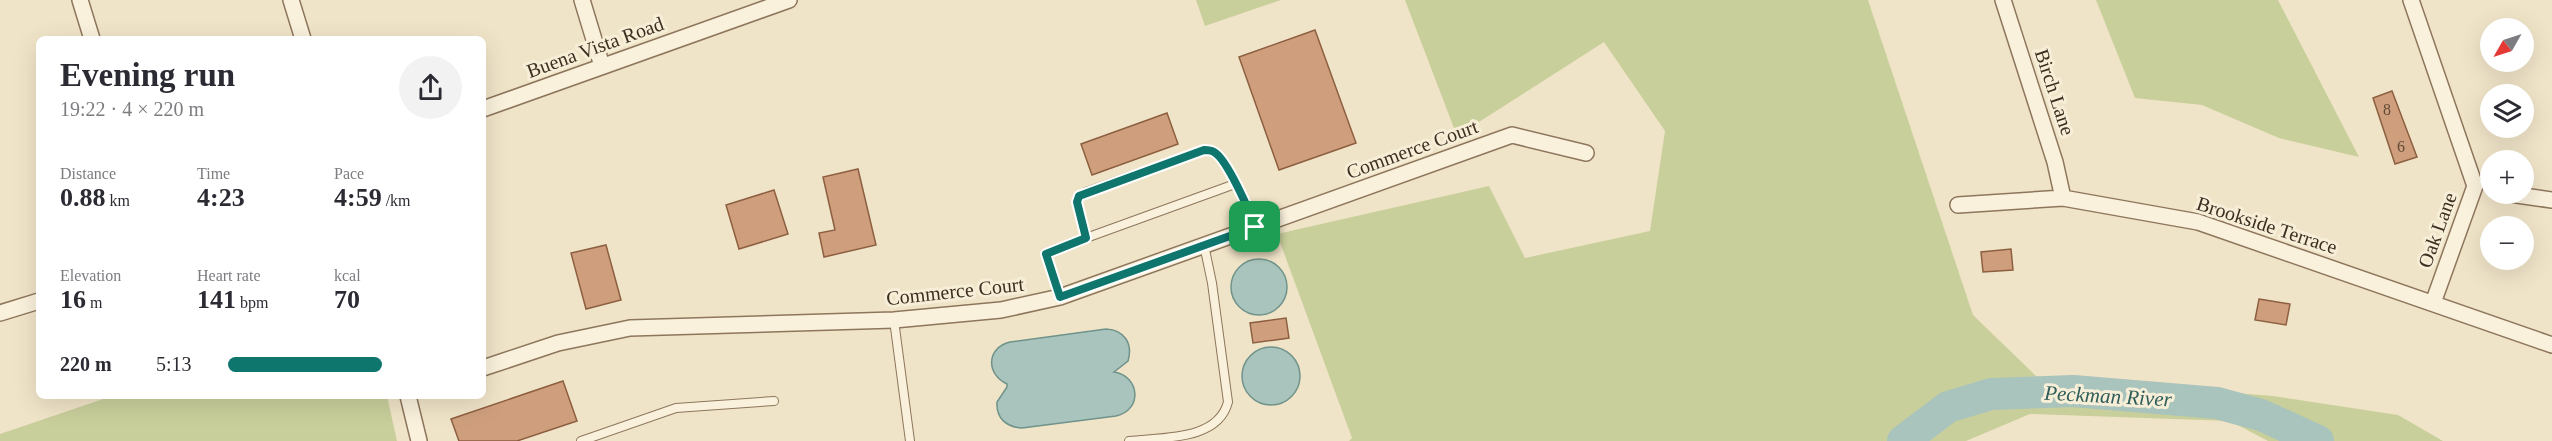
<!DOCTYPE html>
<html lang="en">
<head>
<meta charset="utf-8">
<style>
	body { margin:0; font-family:"Times New Roman",serif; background:#f2f2f3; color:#2b2b33; height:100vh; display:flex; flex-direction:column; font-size:22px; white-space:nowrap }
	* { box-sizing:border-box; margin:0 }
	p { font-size:20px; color:#7c7c81 }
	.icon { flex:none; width:33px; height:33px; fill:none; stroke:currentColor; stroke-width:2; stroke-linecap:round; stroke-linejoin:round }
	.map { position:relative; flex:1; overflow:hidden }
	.panel { position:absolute; left:36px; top:36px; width:450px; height:363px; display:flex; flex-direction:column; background:#fff; border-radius:9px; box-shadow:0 6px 24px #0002 }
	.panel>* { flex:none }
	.needle { width:39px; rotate:231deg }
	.tools { position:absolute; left:2480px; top:18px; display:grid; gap:12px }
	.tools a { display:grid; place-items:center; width:54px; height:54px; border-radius:50%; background:#fff; box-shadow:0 6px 24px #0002; font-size:30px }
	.pin { position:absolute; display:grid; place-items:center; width:51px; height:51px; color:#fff; margin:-26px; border-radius:12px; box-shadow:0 3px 9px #0006 }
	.round { display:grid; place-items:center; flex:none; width:63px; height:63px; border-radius:32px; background:#f2f2f3 }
	.overview { display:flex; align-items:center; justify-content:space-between; height:102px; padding:0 24px }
	h1 { font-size:33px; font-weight:700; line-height:45px }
	.figures { display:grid; grid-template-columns:repeat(3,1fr); gap:9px; height:102px; padding:6px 24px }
	.figures div { display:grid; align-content:center }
	.figures b { font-size:26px; font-weight:700 }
	.figures small { font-size:16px; font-weight:400 }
	.figures p { font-size:16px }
	ul { padding:0 24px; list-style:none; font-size:20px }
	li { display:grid; grid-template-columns:96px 72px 1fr; align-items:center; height:45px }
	li i { height:15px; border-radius:8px; background:#0f766e }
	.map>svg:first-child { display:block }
	.green { fill:#c9cf9b }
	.water { fill:#a9c4bc; stroke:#6f938a; stroke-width:1.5 }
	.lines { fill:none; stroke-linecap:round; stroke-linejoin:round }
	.river { stroke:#a9c4bc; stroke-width:32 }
	.building { fill:#cf9f7d; stroke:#8d5f41; stroke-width:1.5 }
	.lane-casing { stroke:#8d765c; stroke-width:10 }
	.street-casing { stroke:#8d765c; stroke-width:18 }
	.lane { stroke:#faf1dc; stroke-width:8 }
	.street { stroke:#faf1dc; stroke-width:15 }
	.route-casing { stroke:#fff; stroke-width:12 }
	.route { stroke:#0f766e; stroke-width:8 }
	.labels { text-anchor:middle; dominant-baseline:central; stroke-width:6; stroke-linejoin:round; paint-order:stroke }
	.number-label { font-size:16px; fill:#624a37 }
	.street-label { font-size:20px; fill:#3d2e20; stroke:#f7eed8 }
	.water-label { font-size:21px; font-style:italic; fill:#2f5d5a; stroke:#f7eed8 }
</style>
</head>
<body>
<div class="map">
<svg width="2552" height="441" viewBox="0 0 2552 441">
	<rect width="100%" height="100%" fill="#f0e4c8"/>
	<!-- green -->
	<path class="green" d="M1196,0H1281L1205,26Z
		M1405,0H1868L1973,315L2037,377L2273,396L2398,415L2443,441H2268L2230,421L2030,414L1966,441H1349L1352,438L1277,234L1489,186L1525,258L1650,231L1665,131L1604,42L1457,136Z
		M2096,0H2278L2359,157L2279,138L2202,105L2135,98Z
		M112,396H387L397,441H0V434Z"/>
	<!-- water -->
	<path class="water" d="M1231 287a28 28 0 1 1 56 0a28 28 0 1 1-56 0Z
		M1106,329C1125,330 1133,344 1128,361L1114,372C1140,376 1143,410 1116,416L1022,428C1006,427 996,418 997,402L1007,387V384C986,374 986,348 1010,342Z
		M1242 376a29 29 0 1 1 58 0a29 29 0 1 1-58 0Z"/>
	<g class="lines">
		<!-- river -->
		<path class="river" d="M1903,441L1948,407L1991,394L2073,391L2217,403L2261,415L2318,441"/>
	</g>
	<!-- building -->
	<path class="building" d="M1315,30L1356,143L1279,170L1239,57Z
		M2392,91L2417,157L2395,164L2373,98Z
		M1167,113L1178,144L1092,175L1081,144Z
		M858,169L876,245L824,257L819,233L835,230L823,177Z
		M774,190L788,234L739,249L726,205Z
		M606,245L621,300L586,309L571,253Z
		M2011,249L2013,270L1983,272L1981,252Z
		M2259,299L2290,304L2286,325L2255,320Z
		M1286,318L1289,338L1253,343L1250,323Z
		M563,381L577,421L517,441H459L451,419Z"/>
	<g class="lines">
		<!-- lane casing -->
		<g class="lane-casing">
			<path id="lane" d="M1086,238L1235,184
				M1060,297L1046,254L1086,238L1077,202L1079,196L1086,192L1204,150C1207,150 1211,150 1214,152C1227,159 1250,212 1255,227
				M894,320L910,441
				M581,441L676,408L774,401
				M1129,441C1162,437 1218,441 1228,402L1212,283L1204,245"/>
		</g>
		<!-- street casing -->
		<g class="street-casing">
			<path id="street" d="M80,0L92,39
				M291,0L303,39
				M582,0L602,66
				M2003,0L2055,162L2063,198
				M2411,0L2475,186L2433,303
				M483,109L789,0
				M2510,194L2552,200
				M1958,205L2063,198L2198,222L2552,345
				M0,313L39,301
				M483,368L558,343L630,328L894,320L1001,310L1060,297L1512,135L1586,153
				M408,396L419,441"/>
		</g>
		<!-- lane -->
		<use href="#lane" class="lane"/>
		<!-- street -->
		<use href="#street" class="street"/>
	</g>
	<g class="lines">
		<!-- route casing -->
		<g class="route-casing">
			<path id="route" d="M1204,150C1207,150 1211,150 1214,152C1227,159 1250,212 1255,227L1060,297L1046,254L1086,238L1077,202L1079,196Z"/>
		</g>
		<!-- route -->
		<use href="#route" class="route"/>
	</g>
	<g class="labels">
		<!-- number labels -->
		<g class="number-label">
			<text x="2387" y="109">8</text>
			<text x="2401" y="146">6</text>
		</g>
		<!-- street labels -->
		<g class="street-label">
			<text transform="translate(595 47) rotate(-20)">Buena Vista Road</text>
			<text transform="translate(2055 92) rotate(72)">Birch Lane</text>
			<text transform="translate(1412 149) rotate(-20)">Commerce Court</text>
			<text transform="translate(2267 225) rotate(18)">Brookside Terrace</text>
			<text transform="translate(2437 230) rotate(-70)">Oak Lane</text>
			<text transform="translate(955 291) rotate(-6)">Commerce Court</text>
		</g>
		<!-- water labels -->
		<g class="water-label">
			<text transform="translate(2108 396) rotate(3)">Peckman River</text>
		</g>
	</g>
</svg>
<div class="tools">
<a><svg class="needle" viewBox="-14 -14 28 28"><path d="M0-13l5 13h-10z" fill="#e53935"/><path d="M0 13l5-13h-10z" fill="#7c7c81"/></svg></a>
<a><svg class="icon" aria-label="layers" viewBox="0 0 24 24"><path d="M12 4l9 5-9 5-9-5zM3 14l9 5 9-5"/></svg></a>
<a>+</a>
<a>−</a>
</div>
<div class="pin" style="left:1255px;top:227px;background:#1e9e55"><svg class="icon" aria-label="arrive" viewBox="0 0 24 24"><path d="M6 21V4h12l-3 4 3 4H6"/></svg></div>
<section class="panel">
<div class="overview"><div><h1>Evening run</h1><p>19:22 · 4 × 220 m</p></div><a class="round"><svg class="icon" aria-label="share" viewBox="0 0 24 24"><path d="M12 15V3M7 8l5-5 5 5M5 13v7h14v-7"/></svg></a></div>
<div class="figures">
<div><p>Distance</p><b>0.88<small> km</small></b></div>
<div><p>Time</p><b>4:23</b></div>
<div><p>Pace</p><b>4:59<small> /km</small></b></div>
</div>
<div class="figures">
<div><p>Elevation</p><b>16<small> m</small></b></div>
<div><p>Heart rate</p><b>141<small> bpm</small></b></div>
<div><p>kcal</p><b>70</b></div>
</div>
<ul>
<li><b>220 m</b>5:13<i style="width:66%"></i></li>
</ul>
</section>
</div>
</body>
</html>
